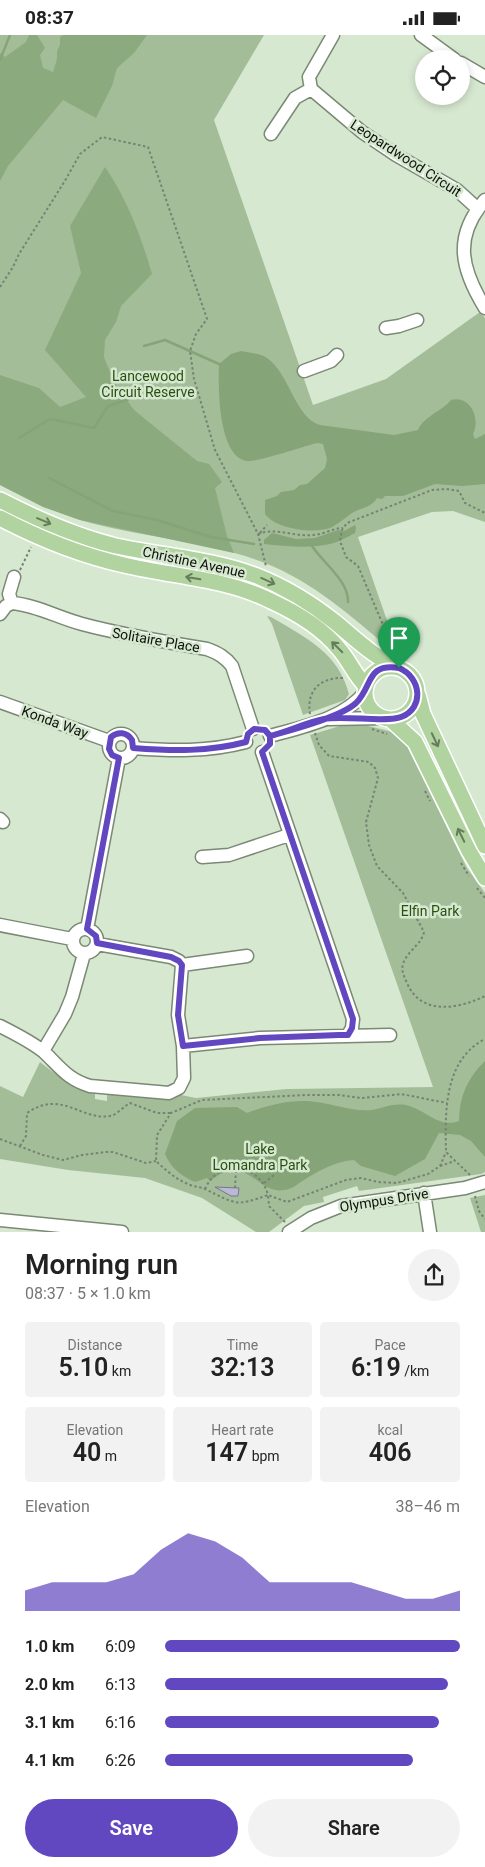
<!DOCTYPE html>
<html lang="en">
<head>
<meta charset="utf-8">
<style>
	body { margin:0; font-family:Roboto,sans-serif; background:#f2f2f2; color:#222; height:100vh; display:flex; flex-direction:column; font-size:19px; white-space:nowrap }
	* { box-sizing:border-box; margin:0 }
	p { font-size:16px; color:#767676 }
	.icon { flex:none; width:28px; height:28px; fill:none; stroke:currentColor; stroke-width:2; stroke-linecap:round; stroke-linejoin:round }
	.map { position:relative; height:1197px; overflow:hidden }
	.sheet { display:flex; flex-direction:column; background:#fff; flex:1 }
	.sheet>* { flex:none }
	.tools { position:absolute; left:415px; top:15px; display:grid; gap:10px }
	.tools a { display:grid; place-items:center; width:55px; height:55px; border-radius:50%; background:#fff; box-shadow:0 2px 8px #0003; font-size:25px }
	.pin { position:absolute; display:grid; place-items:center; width:42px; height:42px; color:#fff; margin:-51px -21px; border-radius:50% 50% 50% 0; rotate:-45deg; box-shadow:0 0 5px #0007 }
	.pin .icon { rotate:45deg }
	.round { display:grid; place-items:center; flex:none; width:52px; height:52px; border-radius:26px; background:#f2f2f2 }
	.head { display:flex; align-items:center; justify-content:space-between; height:85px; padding:0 25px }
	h1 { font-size:28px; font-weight:600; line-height:38px }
	.figures { display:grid; grid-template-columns:repeat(3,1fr); gap:8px; height:85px; padding:5px 25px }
	.figures div { display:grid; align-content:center; border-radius:5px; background:#f2f2f2; text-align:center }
	.figures b { font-size:25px; font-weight:600 }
	.figures small { font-size:14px; font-weight:400 }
	.figures p { font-size:14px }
	.chart { height:140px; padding:10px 25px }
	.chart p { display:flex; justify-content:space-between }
	.chart svg { width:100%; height:90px; margin-top:5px; fill:#6147c0; opacity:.7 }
	.cta { display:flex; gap:10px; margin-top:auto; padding:10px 25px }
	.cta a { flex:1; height:58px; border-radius:30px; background:#6147c0; color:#fff; font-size:20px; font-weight:600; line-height:58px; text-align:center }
	.cta a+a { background:#f2f2f2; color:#222 }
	ul { padding:0 25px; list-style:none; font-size:16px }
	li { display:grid; grid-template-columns:80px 60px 1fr; align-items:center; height:38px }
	li i { height:12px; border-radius:6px; background:#6147c0 }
	.status { display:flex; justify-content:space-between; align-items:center; height:35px; padding:0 25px; background:#fff; direction:ltr }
	.status svg { height:14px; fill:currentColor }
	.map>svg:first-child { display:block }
	.green { fill:#a4bd99 }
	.forest { fill:#8baa7d }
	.water { fill:#85a478 }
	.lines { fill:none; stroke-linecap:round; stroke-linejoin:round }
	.stream { stroke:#85a478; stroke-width:2.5 }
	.building { fill:#bab9d3; stroke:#78768e }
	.minor-casing { stroke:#7a8974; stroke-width:15 }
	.major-casing { stroke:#fff; stroke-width:18 }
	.path { stroke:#768272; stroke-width:2; stroke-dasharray:2.5 2.5; stroke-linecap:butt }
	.minor { stroke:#fff; stroke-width:12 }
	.major { stroke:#b0d39f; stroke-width:15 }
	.oneway { stroke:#677c5c }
	.route-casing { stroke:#fff; stroke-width:10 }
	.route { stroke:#6147c0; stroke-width:6 }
	.labels { text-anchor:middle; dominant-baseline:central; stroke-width:5; stroke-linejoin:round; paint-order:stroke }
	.street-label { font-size:14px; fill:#0d120a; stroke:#d7e8d1 }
	.park-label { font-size:14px; fill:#285010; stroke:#d7e8d1 }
</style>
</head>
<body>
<div class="status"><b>08:37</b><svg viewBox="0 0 49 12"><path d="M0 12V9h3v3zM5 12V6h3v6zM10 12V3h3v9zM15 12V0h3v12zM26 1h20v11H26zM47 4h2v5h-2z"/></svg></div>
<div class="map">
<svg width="485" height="1197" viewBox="0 0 485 1197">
	<rect width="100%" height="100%" fill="#d7e8d1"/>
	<!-- green -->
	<path class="green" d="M0,0H264L214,85L313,370L386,344L480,277L485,283V487L453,476L432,477L358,502L391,597L398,611L390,614C351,581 313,547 265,528C206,505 141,503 80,485C52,476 26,463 0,450Z
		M267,581L271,582C306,603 338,617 349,659L345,665L303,680L272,589Z
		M360,689L393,697L405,707L467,833L485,858V1137L481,1139L359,1156L357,1151L323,1162L324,1167L304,1171L269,1197H256L202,1163L145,1143L68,1135L0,1124V1051L23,1062L40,1027C57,1040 73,1054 95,1059V1064L107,1066V1059L172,1065L181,1060L196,1063L287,1054L433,1052L310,700L340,691Z
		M485,1160V1197H481L470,1163Z"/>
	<!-- forest -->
	<path class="forest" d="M29,0H37L45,13L40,20L43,33L53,37L57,24V16L60,10V2L63,0H147L134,18L117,33L112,51L96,83L63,65L8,131L0,146V18L5,22L26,7Z
		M105,132C127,164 141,201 152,239L121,271L116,287L105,305L104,322L114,347L134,375L197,426L209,429L222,447L215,453L227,501L234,518L80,485L43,472L0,450V340L39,353L60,372L86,362L45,315L81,238L70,191Z"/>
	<!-- water -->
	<path class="water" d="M241,316C249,318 260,318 267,323C290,339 295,383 320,390L394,400L418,395C423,382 442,376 451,365C470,360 481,383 473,399L475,404L485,399V449L462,451L435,449L403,461H385L382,464L377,463C371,473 362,472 352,478C345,483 337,490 330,493C312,499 276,494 265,479V465L277,461L281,457L294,455L300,450L307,449L325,433L327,424L323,409L317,408C305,411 255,428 246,426C218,420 218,352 219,329L231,319Z
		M355,490L356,493L355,498C347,502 339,507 330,509C308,514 285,511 264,509V505L272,498L296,504L315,503L338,495L344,496Z
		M485,1026V1122L471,1106L460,1100L439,1098L425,1124L395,1141L361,1131L354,1125C336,1126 320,1135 304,1145C297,1149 293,1154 284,1155C257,1160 247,1116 210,1146L207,1143L195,1147C181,1141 171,1133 165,1119L177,1086L195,1073L237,1072L247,1078C265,1071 287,1065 307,1066C329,1067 350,1077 372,1075C384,1073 392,1068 406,1070C425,1074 439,1094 459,1086C459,1062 468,1042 485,1026Z"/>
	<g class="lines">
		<!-- stream -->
		<path class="stream" d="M0,25L10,0
			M144,311L165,305L219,329
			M19,403L50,384L94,393L108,371L129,364
			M49,443L113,476L157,485L211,502L254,509
			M312,511C323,528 349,546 348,567"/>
	</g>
	<!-- building -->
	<path class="building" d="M215,1152L239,1153L238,1161H231Z"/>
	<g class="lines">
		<!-- minor casing -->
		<g class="minor-casing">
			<path id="minor" d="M333,0L309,42L311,54L362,97L396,120L457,155L478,174
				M421,0L454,24
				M461,28L485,42
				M271,99L295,63L311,54
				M485,165C453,202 461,234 485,273
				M386,293L399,291L417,285
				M304,336L331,326L337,320
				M12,568C36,570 59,583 82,589C123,600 165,607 207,614C218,618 225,622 232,631L253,694
				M0,579L6,571L12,568L9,559L14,542
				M0,667L109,706
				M329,684L384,683
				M109 711a12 12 0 1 1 24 0a12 12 0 1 1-24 0Z
				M270,701C302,692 344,684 365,657
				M133,713C172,716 208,717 246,707
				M262,717L353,984L352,993L348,1000
				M0,784L3,787
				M202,822L229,820L289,800
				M0,890L72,904
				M73 906a12 12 0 1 1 24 0a12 12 0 1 1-24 0Z
				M87,894L119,723
				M97,909L171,922L179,926L182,930L247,921
				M0,991C14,998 32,1007 44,1017C60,1032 67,1044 90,1051L169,1058L179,1053L184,1043L183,1011L178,980L182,930
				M183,1011L260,1003L390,1000
				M43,1016L65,979L72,962L84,919
				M424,1158L430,1197
				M0,1185L122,1197
				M289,1197L311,1183L341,1171L465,1153L485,1147"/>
		</g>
		<!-- major casing -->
		<g class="major-casing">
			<path id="major" d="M0,465C37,484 75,501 116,511C163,521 212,524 257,541C285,552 311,568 335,587C357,605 372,621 399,633
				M0,483C40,504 80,520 124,530C174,542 225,543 271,566C295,577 323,594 339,614C349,625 355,641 366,651
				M365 658a26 26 0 1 1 52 0a26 26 0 1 1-52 0Z
				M418,660L423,679L485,811
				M390,684L415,707L469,816L485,843"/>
		</g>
		<!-- path -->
		<path class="path" d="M0,252L13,232L19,219L66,144L80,119L102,102L148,112L207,284L196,299L190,316L194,344L215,415L258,499L266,531
			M260,498L267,490
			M258,499C277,492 293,502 312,500C323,500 333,493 343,493
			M20,535L31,512
			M387,613L392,611L358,531L346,522L340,506L342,495L347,488L432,455L446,454L459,456L465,468L485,478
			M310,679C306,655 321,642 344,643
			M372,694L387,699
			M315,698L319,710L329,721L369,727L375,733L378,743L366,787L369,810L377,831L403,858L424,897C422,909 407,916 403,929C401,936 404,941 407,948C421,981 458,974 485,961
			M425,756L430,766
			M461,828L469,841
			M477,853L485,863
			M0,1104L43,1120L63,1125L82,1120L106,1117H113L146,1128L156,1126
			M20,1111L26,1101L27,1078C62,1054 81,1086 110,1081C117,1080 124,1071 130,1068L157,1078H171
			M440,1131L455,1126
			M470,1140L446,1117C445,1076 444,1025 485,1004
			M264,1148L274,1140
			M235,1153L236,1134
			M205,1154C219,1122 260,1129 268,1160C235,1172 236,1169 205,1154L204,1153C184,1151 171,1140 156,1126L157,1100L171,1078L202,1065L307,1060H339L361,1063L401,1059L447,1068
			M475,1161L479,1176L485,1184
			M285,1187L269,1171L268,1160L287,1167L346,1145L361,1143L378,1147L397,1148L428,1139L440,1131L446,1117"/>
		<!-- minor -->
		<use href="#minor" class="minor"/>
		<!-- major -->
		<use href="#major" class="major"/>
	</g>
	<!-- one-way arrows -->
	<defs><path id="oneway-shaft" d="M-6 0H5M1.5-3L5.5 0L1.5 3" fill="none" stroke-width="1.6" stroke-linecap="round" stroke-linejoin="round" transform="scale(1.25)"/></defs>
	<g class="oneway">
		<use href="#oneway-shaft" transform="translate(44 486) rotate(23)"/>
		<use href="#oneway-shaft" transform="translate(193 543) rotate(-170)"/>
		<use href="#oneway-shaft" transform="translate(268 546) rotate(24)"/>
		<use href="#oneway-shaft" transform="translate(337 612) rotate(-135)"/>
		<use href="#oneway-shaft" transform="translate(435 705) rotate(65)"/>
		<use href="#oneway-shaft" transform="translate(461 800) rotate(-116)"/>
	</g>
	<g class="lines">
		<!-- route casing -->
		<g class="route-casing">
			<path id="route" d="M399,633C366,628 373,651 356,668C341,682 291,695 270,701L265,695L254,694L248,699L246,707C208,717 172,716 133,713L132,705C127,697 118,696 111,702L109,714L112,720L119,723L87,894L96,901L97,908L171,922L179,926L182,930L178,980L183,1011L260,1003L339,1000H348L352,993L353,984L262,717L270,709V701C287,697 308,687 324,684C344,680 386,688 401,682C425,673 421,642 399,633"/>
		</g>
		<!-- route -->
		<use href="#route" class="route"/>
	</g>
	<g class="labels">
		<!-- street labels -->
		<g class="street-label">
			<text transform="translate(406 123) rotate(33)">Leopardwood Circuit</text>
			<text transform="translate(194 527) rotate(12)">Christine Avenue</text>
			<text transform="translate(156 605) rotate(10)">Solitaire Place</text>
			<text transform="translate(55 687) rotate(20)">Konda Way</text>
			<text transform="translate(384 1165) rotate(-9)">Olympus Drive</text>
		</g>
		<!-- park labels -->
		<g class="park-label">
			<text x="148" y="341">Lancewood<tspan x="148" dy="16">Circuit Reserve</tspan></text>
			<text x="430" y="876">Elfin Park</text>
			<text x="260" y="1114">Lake<tspan x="260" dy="16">Lomandra Park</tspan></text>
		</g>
	</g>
</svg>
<div class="tools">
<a><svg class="icon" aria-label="locate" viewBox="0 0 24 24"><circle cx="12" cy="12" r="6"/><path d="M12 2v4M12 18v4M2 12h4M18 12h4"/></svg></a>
</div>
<div class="pin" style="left:399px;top:633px;background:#1e9e55"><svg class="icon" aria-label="arrive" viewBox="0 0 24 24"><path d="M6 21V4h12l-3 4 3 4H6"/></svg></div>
</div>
<section class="sheet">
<div class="head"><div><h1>Morning run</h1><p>08:37 · 5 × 1.0 km</p></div><a class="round"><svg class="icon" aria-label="share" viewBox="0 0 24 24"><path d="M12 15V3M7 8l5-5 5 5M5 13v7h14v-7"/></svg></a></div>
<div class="figures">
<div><p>Distance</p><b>5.10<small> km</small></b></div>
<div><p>Time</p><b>32:13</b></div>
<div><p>Pace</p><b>6:19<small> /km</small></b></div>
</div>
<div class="figures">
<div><p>Elevation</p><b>40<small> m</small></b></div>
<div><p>Heart rate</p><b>147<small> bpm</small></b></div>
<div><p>kcal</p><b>406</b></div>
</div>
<div class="chart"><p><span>Elevation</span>38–46 m</p>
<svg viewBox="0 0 160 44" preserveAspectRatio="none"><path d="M0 44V34L10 30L20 30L30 30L40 26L50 14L60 6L70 10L80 18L90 30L100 30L110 30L120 30L130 34L140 38L150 38L160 34V44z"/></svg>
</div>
<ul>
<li><b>1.0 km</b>6:09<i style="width:100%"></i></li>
<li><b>2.0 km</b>6:13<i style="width:96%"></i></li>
<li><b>3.1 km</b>6:16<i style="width:93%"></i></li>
<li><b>4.1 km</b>6:26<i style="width:84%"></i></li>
</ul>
<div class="cta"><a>Save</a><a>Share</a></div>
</section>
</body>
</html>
